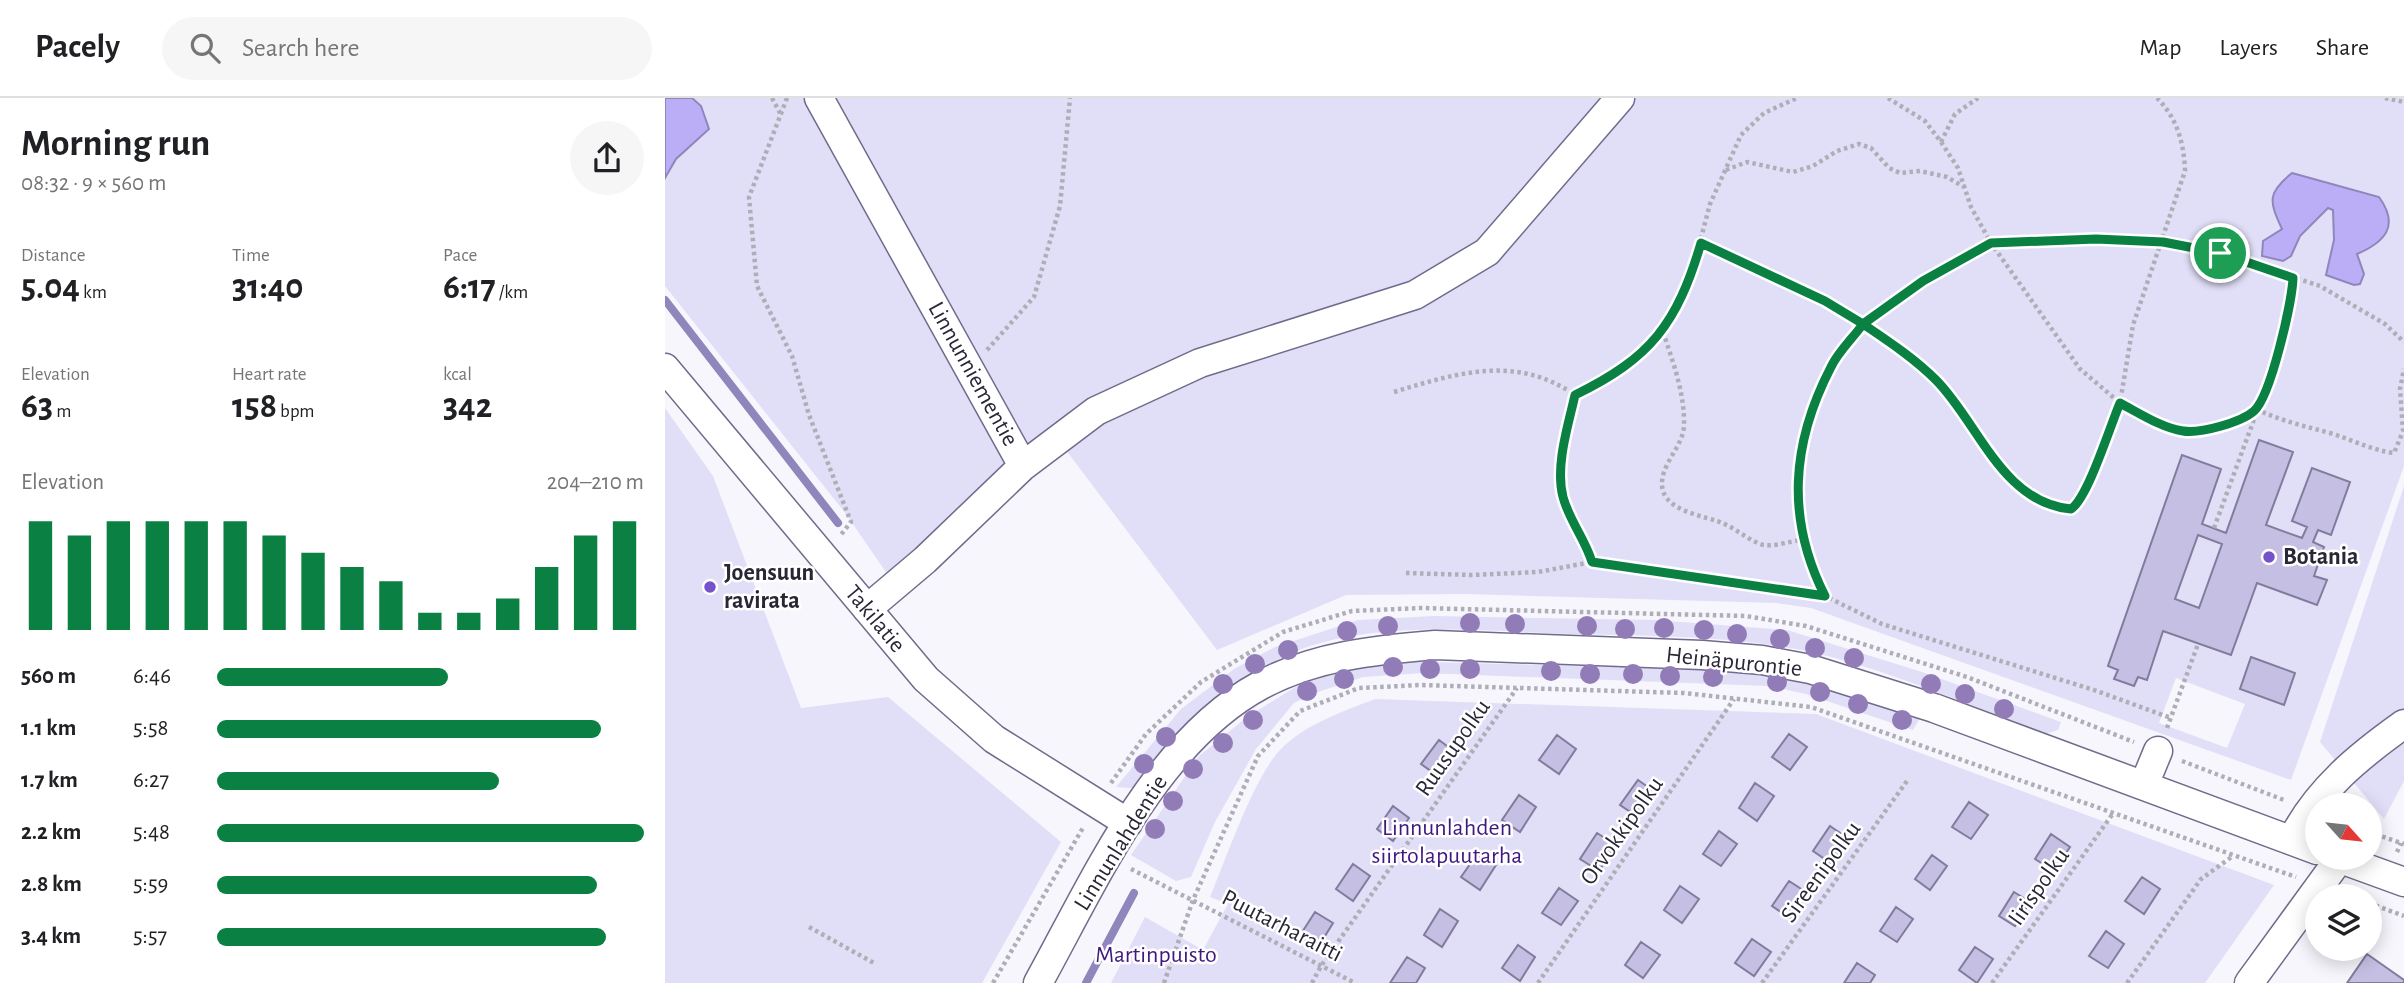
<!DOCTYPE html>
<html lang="en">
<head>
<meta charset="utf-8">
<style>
	body { margin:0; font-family:"Alegreya Sans",sans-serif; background:#f6f6f6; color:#202124; height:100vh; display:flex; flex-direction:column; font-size:26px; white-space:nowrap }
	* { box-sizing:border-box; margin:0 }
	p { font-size:23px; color:#757577 }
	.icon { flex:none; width:38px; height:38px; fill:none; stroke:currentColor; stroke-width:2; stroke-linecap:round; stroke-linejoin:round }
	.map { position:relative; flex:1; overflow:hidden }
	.drawer { display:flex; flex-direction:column; background:#fff; width:665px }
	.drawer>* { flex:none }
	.needle { width:46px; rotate:117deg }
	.fabs { position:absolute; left:1640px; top:695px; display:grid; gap:14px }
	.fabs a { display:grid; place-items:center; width:77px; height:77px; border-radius:50%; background:#fff; box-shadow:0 4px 18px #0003; font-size:35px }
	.pin { position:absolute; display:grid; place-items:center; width:60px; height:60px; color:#fff; margin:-30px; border:4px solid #fff; border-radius:50%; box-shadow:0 2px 7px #0007 }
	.round { display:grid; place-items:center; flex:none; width:74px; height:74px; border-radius:37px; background:#f6f6f6 }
	.headline { display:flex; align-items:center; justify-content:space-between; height:119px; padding:0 21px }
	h1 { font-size:38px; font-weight:700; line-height:52px }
	.figures { display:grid; grid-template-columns:repeat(3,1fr); gap:10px; height:119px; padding:7px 21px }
	.figures div { display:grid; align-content:center }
	.figures b { font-size:35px; font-weight:700 }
	.figures small { font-size:19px; font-weight:400 }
	.figures p { font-size:19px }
	.chart { height:196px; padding:14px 21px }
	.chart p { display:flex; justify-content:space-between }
	.chart svg { width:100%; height:126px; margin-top:7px; stroke:#0b8043; stroke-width:6 }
	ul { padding:0 21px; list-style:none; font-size:23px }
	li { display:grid; grid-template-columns:112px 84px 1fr; align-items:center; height:52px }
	li i { height:18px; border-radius:9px; background:#0b8043 }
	header { display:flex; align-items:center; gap:42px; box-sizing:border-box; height:98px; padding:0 35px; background:#fff; border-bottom:2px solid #e0e0e0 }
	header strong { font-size:33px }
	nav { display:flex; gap:38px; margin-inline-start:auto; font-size:24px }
	.search { width:490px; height:63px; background:#f6f6f6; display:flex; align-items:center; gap:18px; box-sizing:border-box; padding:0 24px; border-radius:38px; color:#757577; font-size:26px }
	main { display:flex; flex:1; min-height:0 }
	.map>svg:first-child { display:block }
	.green { fill:#e1def7; fill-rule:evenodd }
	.water { fill:#bbaef6; stroke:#8f86bc; stroke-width:2 }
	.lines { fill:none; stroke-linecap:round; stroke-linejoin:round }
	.stream { stroke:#8f86bc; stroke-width:8 }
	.building { fill:#c5bfe3; stroke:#817b9c; stroke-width:2; fill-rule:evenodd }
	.minor-casing { stroke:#706b8b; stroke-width:31 }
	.path { stroke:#afaeb7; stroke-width:4.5; stroke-dasharray:3.5 3.5; stroke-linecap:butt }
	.minor { stroke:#fff; stroke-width:28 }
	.tree { fill:#927cb8 }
	.route-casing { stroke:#fff; stroke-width:14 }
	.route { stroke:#0b8043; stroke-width:9 }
	.poi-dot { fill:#7452cc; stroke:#fff; stroke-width:2.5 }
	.labels { text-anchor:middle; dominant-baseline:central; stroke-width:5; stroke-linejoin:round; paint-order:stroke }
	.street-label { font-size:24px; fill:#292735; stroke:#fff }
	.poi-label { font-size:24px; font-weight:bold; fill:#292735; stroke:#fff; text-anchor:start }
	.park-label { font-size:24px; fill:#3f1980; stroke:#fff }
</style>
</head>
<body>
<header>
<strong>Pacely</strong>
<div class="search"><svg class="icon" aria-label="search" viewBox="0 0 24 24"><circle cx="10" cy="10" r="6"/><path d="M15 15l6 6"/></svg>Search here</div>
<nav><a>Map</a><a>Layers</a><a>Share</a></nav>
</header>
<main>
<section class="drawer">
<div class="headline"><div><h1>Morning run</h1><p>08:32 · 9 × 560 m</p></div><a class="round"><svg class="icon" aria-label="share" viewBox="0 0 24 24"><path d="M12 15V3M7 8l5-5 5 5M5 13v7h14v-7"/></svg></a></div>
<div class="figures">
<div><p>Distance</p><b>5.04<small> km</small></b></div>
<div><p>Time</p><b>31:40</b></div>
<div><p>Pace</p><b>6:17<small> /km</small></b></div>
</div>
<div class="figures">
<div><p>Elevation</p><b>63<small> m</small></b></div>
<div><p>Heart rate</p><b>158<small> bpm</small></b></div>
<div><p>kcal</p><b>342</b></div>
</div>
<div class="chart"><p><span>Elevation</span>204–210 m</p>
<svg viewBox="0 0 160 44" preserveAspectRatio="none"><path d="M5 44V6M15 44V11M25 44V6M35 44V6M45 44V6M55 44V6M65 44V11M75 44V17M85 44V22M95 44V27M105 44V38M115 44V38M125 44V33M135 44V22M145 44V11M155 44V6"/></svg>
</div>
<ul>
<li><b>560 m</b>6:46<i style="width:54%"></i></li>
<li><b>1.1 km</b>5:58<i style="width:90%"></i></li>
<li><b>1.7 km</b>6:27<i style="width:66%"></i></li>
<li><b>2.2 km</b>5:48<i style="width:100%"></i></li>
<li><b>2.8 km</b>5:59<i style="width:89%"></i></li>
<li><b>3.4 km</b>5:57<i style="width:91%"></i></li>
</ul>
</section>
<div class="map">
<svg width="1739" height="885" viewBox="0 0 1739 885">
	<rect width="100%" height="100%" fill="#f7f6fd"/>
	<!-- green -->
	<path class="green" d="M0,0H1739V368L1626,682L1146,510L1112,505L801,496L681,497L552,552L388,335L225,480L181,416L0,188ZM1511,580L1580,606L1562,650L1494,625Z
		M0,310L48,378L136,610L223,599L396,744L317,885H0Z
		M1739,388V683L1719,721L1655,644Z
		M769,518L990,522L1122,532L1257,574L1396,624L1393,632L1381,636C1305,608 1220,570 1141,553C1063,537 984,538 905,536C822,533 704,521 627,555C563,583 513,639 467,690L451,689L516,611L569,571L610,549L693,522Z
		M719,563L1033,571L1117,577L1181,592L1255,620L1248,632L1141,596L1103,588L758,575L698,579L653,594L629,605L591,651L550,724L526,779L511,783L466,757L534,658L582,619L637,585Z
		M710,601L1151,616L1609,787L1540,885H446L480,819L538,852L563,806L545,799C561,761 588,681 615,652C640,626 677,614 710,601Z"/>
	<!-- water -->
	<path class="water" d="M0,0H27L36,8L44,31L11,61L0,80Z
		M1627,75L1714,99C1735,128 1720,144 1692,156L1699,176L1695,186L1689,187L1661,177L1669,142L1668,112L1663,110L1635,138L1626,158L1618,163L1597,158L1598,143L1617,131C1604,103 1602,95 1627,75Z"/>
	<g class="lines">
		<!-- stream -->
		<path class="stream" d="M0,202L173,425
			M421,885L469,795"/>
	</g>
	<!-- building -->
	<path class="building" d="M1594,342L1628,354L1601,427L1637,440L1642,429L1627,423L1647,370L1685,384L1666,437L1653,432L1648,444L1659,449L1649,478L1662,482L1652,507L1592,485L1566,557L1498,533L1482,582L1473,579L1469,588L1449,581L1453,572L1443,568L1517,357L1556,371L1537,426L1561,435ZM1533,437L1557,446L1534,510L1510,501Z
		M1586,559L1630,575L1619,607L1575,591Z
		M1124,636L1142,649L1125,672L1107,659Z
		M892,637L911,651L894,676L874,662Z
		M774,642L790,654L773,678L756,666Z
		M973,682L990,694L973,719L955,707Z
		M1090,685L1109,698L1092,723L1074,710Z
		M854,697L871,709L855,734L837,722Z
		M1304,704L1323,717L1306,741L1287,729Z
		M728,708L744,720L728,743L712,731Z
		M1165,728L1184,741L1167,766L1148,753Z
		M1054,733L1072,746L1056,768L1038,756Z
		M932,735L951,747L934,773L915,761Z
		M1386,736L1405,749L1389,773L1370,761Z
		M813,755L831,767L815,792L796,779Z
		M1267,757L1282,768L1265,792L1250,781Z
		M688,766L705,778L688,803L671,791Z
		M1477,779L1495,791L1479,816L1460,803Z
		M1124,783L1144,796L1126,821L1107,808Z
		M1015,788L1034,801L1017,825L999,812Z
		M894,790L913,803L896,827L877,815Z
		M1349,794L1365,804L1350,828L1334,818Z
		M1231,809L1248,821L1232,844L1215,833Z
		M775,811L793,823L777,849L759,837Z
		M650,814L668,825L652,851L634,839Z
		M1441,833L1459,846L1443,870L1424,858Z
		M1087,841L1106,854L1089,878L1070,865Z
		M976,844L995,857L978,880L960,867Z
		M853,847L870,859L855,883L837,870Z
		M1310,849L1328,861L1312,885L1294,872Z
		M1702,856L1739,882V885H1682Z
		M742,859L760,870L751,885H725Z
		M1192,865L1210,877L1205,885H1179Z"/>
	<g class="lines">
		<!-- minor casing -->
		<g class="minor-casing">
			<path id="minor" d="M154,0L358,368
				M0,270L261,581L329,641L463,725
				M202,511L260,462L358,368L431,313L535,265L750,197L822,154L955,0
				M1479,687L1493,653
				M1627,742C1652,692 1694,658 1739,626
				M1673,760L1739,784
				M373,885C429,784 490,644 596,587C650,558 710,552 770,547L1037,557L1097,562L1145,571L1269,610L1652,752
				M1584,885L1675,760"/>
		</g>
		<!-- path -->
		<path class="path" d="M107,0L115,15
			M122,0L84,99L92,188L127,258L144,317L186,424L175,438
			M1223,0L1260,23L1276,44L1293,70L1306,109L1326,145L1415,271L1455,305L1520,334L1570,325L1591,311
			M1720,0L1739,4
			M1276,44L1290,16L1313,0
			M1061,72L1082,64L1128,74L1148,68L1172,53L1194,46L1206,50L1224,70L1235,75L1255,73L1282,79L1299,89
			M1036,145C1117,184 1206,217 1271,282C1313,324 1337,405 1406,411L1412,407L1425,385L1455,305L1468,227L1520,73C1519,45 1512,20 1492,0
			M998,234C1008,264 1020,296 1019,328C1018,343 1008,354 1002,367C982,408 1026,415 1052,423C1068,428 1080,440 1095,446C1107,450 1125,443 1137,442
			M322,252L369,199L395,108L405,0
			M729,294C792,275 851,256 910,297
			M1591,311C1616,323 1639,328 1665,335C1688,342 1706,352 1729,355L1738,333L1735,291L1739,271
			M1549,430L1612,259L1627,198V180
			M927,464C920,441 904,422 898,399C890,368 903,328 910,297L962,267L988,244L1006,223L1023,189L1045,106L1076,37L1099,15L1132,0
			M741,475L807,477L873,474L927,464L1160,498L1217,526L1429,592L1506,620
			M1160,498L1137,442L1131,404L1135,355L1166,268L1198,226L1258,183L1326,145L1431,141L1498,144L1555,155L1655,188L1720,226L1739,244
			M1502,630L1533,546
			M1517,663L1619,702
			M446,685L481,636L536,584L618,534L687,513L756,510L1081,518L1141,528L1302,579L1469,644
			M1704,734L1739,746
			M1732,754L1736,745
			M466,771L690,885
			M1704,805L1739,818
			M144,829L209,865
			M328,885L419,728
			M499,885L528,802L593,658L635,613L694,590L756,587L1019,595L1146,609L1631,779
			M647,885L656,868L852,590
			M873,885L1069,601
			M1097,885L1242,683
			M1327,885L1449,714
			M1462,885L1536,781L1568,758"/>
		<!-- minor -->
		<use href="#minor" class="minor"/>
	</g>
	<!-- trees -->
	<g class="tree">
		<circle cx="805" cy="525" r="10"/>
		<circle cx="850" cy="526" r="10"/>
		<circle cx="723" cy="528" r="10"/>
		<circle cx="922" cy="528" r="10"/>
		<circle cx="999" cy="530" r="10"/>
		<circle cx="960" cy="531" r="10"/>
		<circle cx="1039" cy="532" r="10"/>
		<circle cx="682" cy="533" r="10"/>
		<circle cx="1072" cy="536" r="10"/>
		<circle cx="1115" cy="541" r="10"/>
		<circle cx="1150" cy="550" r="10"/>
		<circle cx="623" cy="552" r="10"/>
		<circle cx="1189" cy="560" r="10"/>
		<circle cx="590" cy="566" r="10"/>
		<circle cx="728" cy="569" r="10"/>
		<circle cx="765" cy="571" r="10"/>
		<circle cx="805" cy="571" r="10"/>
		<circle cx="886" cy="573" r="10"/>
		<circle cx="925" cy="576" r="10"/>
		<circle cx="968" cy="576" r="10"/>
		<circle cx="1005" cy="578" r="10"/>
		<circle cx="1048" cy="579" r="10"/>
		<circle cx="679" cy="581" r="10"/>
		<circle cx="1112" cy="584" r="10"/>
		<circle cx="558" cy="586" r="10"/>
		<circle cx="1266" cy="586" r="10"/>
		<circle cx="642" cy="593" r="10"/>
		<circle cx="1155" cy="594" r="10"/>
		<circle cx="1300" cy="596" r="10"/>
		<circle cx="1193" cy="606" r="10"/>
		<circle cx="1339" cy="611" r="10"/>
		<circle cx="588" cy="622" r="10"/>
		<circle cx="1237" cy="622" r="10"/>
		<circle cx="501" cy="639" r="10"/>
		<circle cx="558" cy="645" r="10"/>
		<circle cx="479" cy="666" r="10"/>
		<circle cx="528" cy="671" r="10"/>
		<circle cx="508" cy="703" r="10"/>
		<circle cx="490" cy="731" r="10"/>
	</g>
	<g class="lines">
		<!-- route casing -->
		<g class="route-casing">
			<path id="route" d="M1555,155L1498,144L1431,141L1326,145L1258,183L1198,226L1160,203L1036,145C1012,226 986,260 910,297C903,328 890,368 898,399C904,422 920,441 927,464L1160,498C1121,421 1126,346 1166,269C1173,254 1188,240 1198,226C1223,243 1249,260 1271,282C1313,324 1337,405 1406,411C1423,400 1445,328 1455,305C1474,315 1497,330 1518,333C1535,336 1577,324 1589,313C1606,298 1627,204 1628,180L1555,155"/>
		</g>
		<!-- route -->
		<use href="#route" class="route"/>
	</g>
	<!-- markers -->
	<g class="poi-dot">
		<circle cx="1604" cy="459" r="7"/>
		<circle cx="45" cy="489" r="7"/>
	</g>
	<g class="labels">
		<!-- street labels -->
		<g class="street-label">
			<text transform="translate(308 276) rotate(61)">Linnunniementie</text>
			<text transform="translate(210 521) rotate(50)">Takilatie</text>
			<text transform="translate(1069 564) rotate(6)">Heinäpurontie</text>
			<text transform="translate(788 650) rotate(-55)">Ruusupolku</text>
			<text transform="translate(957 733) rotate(-55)">Orvokkipolku</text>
			<text transform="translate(456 745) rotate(-58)">Linnunlahdentie</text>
			<text transform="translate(1156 774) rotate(-54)">Sireenipolku</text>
			<text transform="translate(1374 789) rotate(-55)">Iirispolku</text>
			<text transform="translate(617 828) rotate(27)">Puutarharaitti</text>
		</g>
		<!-- poi labels -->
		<g class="poi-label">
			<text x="1618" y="459">Botania</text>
			<text x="59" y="475">Joensuun<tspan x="59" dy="28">ravirata</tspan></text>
		</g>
		<!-- park labels -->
		<g class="park-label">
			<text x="782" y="730">Linnunlahden<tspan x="782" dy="28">siirtolapuutarha</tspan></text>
			<text x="491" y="857">Martinpuisto</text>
		</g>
	</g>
</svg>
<div class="fabs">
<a><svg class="needle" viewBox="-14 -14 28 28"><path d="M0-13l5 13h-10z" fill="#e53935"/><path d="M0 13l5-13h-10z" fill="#757577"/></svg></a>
<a><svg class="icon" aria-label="layers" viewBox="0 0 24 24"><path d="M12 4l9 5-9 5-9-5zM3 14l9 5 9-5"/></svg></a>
</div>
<div class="pin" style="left:1555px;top:155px;background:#1e9e55"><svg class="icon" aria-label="arrive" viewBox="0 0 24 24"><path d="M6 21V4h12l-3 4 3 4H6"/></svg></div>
</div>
</main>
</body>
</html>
